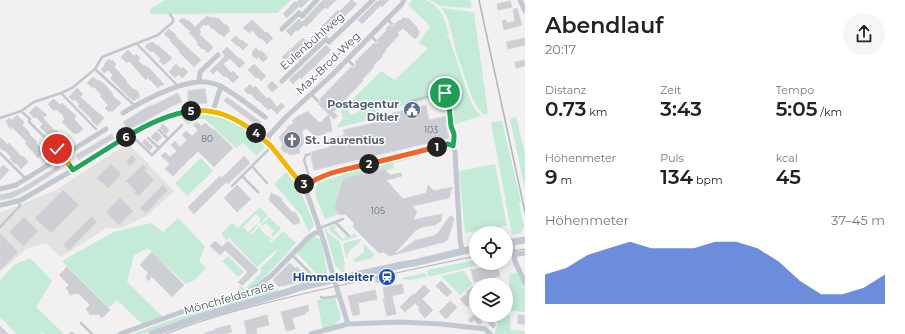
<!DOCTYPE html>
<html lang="de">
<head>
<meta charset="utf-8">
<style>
	body { margin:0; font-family:Montserrat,sans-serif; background:#f6f6f6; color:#222; height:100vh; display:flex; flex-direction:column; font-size:15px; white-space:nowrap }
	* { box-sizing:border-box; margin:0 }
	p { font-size:13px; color:#767676 }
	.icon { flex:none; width:22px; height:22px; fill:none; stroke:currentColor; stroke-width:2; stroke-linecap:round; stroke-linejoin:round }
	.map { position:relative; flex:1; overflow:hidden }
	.drawer { display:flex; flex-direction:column; background:#fff; width:380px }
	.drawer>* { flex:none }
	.buttons { position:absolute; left:469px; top:226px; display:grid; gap:8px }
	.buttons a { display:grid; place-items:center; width:44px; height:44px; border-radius:50%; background:#fff; box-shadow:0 2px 10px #0003; font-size:20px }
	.pin { position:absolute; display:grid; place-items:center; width:34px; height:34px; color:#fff; margin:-17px; border:2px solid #fff; border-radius:50%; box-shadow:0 1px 4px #0007 }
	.km { position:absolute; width:20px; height:20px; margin:-10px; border-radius:50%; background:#222; color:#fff; font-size:11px; line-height:20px; text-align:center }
	.round { display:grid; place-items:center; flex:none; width:42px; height:42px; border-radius:21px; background:#f6f6f6 }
	.overview { display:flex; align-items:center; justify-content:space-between; height:68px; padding:0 20px }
	h1 { font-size:22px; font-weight:600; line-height:30px }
	.stats { display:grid; grid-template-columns:repeat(3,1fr); gap:6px; height:68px; padding:4px 20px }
	.stats div { display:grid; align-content:center }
	.stats b { font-size:20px; font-weight:600 }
	.stats small { font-size:11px; font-weight:400 }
	.stats p { font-size:11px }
	.chart { height:112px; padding:8px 20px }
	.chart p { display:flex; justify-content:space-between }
	.chart svg { width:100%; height:72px; margin-top:4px; fill:#2e5dce; opacity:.7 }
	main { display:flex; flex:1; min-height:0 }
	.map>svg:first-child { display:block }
	.education { fill:#e3e2e1 }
	.green { fill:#c4ead8 }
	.building { fill:#cecfd4; stroke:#d5d5da }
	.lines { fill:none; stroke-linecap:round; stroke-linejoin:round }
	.service { stroke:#c2c8d0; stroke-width:2.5 }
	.minor { stroke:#c2c8d0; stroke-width:5 }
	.secondary { stroke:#c3c9d4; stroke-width:7 }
	.tram { stroke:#b3b4b9; stroke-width:1 }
	.rail { stroke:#b3b4b9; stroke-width:1.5 }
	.split-1-casing { stroke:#fff; stroke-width:8 }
	.split-2-casing { stroke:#fff; stroke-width:8 }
	.split-3-casing { stroke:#fff; stroke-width:8 }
	.split-4-casing { stroke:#fff; stroke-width:8 }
	.split-5-casing { stroke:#fff; stroke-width:8 }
	.split-6-casing { stroke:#fff; stroke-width:8 }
	.split-7-casing { stroke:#fff; stroke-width:8 }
	.split-8-casing { stroke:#fff; stroke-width:8 }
	.split-1 { stroke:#22a559; stroke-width:5 }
	.split-2 { stroke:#f0652b; stroke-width:5 }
	.split-3 { stroke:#f0652b; stroke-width:5 }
	.split-4 { stroke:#f5b400; stroke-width:5 }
	.split-5 { stroke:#f5b400; stroke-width:5 }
	.split-6 { stroke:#22a559; stroke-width:5 }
	.split-7 { stroke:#22a559; stroke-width:5 }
	.split-8 { stroke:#f5b400; stroke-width:5 }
	.labels { text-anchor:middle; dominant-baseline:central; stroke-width:3; stroke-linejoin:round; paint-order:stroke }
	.number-label { font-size:9px; fill:#6b7079 }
	.street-label { font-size:11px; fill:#4a505b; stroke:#fff }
	.service-label { font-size:11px; font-weight:bold; fill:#4e5e75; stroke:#fff; text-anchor:end }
	.worship-label { font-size:11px; font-weight:bold; fill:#5b616d; stroke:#fff; text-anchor:start }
	.transit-label { font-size:11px; font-weight:bold; fill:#164399; stroke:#fff; text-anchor:end }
</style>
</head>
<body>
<main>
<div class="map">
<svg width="525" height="334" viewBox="0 0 525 334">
	<rect width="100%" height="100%" fill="#f2f0f0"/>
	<!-- education -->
	<path class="education" d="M128,143L174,191L148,215L121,228H104L105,229L61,257L46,243L26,249L0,272V213L56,190Z"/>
	<!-- green -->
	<path class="green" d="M165,0H291L277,13L150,14V9Z
		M412,0C416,0 421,0 425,0C440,5 446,21 449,35L446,36L449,38L470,100L475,109L481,116L452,125L448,93L446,91H443L431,94L424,101L380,110L369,116L364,121L337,128L338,125L343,119L341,111L345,106L351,115L363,109L351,101L381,71L395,80L428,48L419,43L430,26L408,5Z
		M430,0H470L472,7L469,8L439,6L434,2Z
		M442,8L472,12L474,13L488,113L484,115L478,108L473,100L457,55L449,23L446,15L442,9Z
		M203,113L223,116L242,126L266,145L257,156L243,143L236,148L205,119H197L188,125L178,115Z
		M516,117L525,153V189L510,119Z
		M502,121L521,202L519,203L524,227L522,229L521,233L512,235L491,122Z
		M411,157V159L393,163L394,168L386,171L384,169L342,179L334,208L339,214L325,219L315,194L316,186L318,183L342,175V174Z
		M201,158L213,171L187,196L175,183Z
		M495,164L507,226L465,233L459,171Z
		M287,171L303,197L314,225L309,232L301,215L274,184Z
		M259,208H260L268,215L260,224L259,222L261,219L256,214L243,227L248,232L257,224L258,225L249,235H251L260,226L261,228L260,229L268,237L269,236L272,239L269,241L271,243L283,231L296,243C283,257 259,287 241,293L239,285L245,289L262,272L260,269L276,253L277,249L257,267L229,238L226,240L221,234L232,223L238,228Z
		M269,217L281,229L273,237L271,234L274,231L266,223L262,226L261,225Z
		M178,218L205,246L199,261L206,268L193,281L186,284L148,248L134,255L127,282L163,317L143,325L117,300L109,308L62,261L114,232L151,223L163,232Z
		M336,225L337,226L334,229L343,239L346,236L349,238L354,233L357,236V237L342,241L330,231L328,227Z
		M326,228L328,233L340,242L345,264L343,267L346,272H342L335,265L325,230Z
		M315,237L321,240L327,272L325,275L316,279L315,272L297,253L311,238Z
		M359,239L361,240L360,242L350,250L347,258L346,257L343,245L344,243Z
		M363,245H365L373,253L374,256L372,258L356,262L354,261V259L363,253L364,250Z
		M228,256L244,272L238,277L222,261Z
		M30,258L52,281L36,307L64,334H45L43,332L40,334H17L0,317V280L14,265Z
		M476,260V263H487L428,277L427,270Z
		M464,271L472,284L460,295L441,276Z
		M518,272L525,288V312L511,311L509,274Z
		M425,273L426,277L411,280L402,279V278Z
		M267,283L280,292L172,323L144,334H132L171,320L247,296L258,290Z
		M335,298L341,318L333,327L323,330L317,300Z
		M510,315L511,330L525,331V334H494L498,325L495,317Z"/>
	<!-- building -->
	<path class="building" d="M299,0H309L301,8L299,6L287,18L283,14L295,1L296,3Z
		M323,0H336L327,9L325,7L306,27L304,25L299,30L297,31L296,30L291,36L286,31L299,19L302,22Z
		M351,0H352L357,4L344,17H343L337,23L335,22L325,32L326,33L324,34L325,35L319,40L315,36L320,31V30L321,29L320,28L338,10L339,12Z
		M380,0H389L382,7L381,5L362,24L358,20L377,1L378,2Z
		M510,1L512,7L498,10L497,4Z
		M517,8L522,25L504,30L502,21L506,20L507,23L515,21L513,10Z
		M207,16L210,18L212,17L213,19L215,17L217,19L218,18L225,25L226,24L229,28H228L230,31L224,37L221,34L220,35L213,28L212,29L208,24L206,26L204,24L199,30L201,32L199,34L213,47L208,53L203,48L202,49L197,44L198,42L189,33L191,32L179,21L182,18L183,19L184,18L187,21L188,20L195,27Z
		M404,17L406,19L408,18L418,28L417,29L420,32L418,34L419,35L415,39L403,28L397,33L399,35L385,50H386L382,55L383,56L373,66L374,67L362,80L363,81L333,112L338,116L334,119L318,104L321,102L320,99L351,67L353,68L355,67L356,61L374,43L376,44L378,43V39L387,30L386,29L389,25L393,27L395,25V23V24L399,20L400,21Z
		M252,20L266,33L267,32L273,38L267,44L261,38L260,39L252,30L250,33L243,28Z
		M169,29L176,35L175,36L201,60L194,67L179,52L180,51L170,41L171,40L164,34Z
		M236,36L241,41L242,40L248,45L243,50L238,45L237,46L231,40Z
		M303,38L308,43L288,62L289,63L285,66L281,62L284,59L282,57Z
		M525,38V45L508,49L506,42Z
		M151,42L152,43L153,42L157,46L158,45L161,48L172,58L164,65L159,61L161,59L153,51L151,52L145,47L148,43L149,44Z
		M326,45L331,50L301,79L300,77L293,84L289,80L296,73V74Z
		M227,47L239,59L240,58L245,63L239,68L230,58L223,64L231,73L233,71L239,77L233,83L226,76L224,77L217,70L213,74L210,71L225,56L222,52Z
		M256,48L260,52L262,51L268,58L263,62L258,57L257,59L252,55L253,54L252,52Z
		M128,50L134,56L136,54L140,58L138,61L144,66L145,65L148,68V67L164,84L161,86L160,85L158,88L148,78L146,80L129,61L127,63L121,57Z
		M109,59L111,61L112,60L116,64L114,67L127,81L126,82L134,90L135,89L139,93L138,94L140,96L138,99L137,98L134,101L129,97L110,78L113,75L108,70L104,73L101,69L105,65L104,64Z
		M525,60V66L516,68L515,62Z
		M176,64L181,69L183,67L188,72L182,78L179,74L175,78L169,72Z
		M254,64L266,76L261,81L258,77L256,78L248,70Z
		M93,77L98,81L99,80L105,85L113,94L112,95L121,103L112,112L110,110L109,112L105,108L108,105L100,96L102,95L93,86L92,88L87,83Z
		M272,81L278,87L272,92L267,86Z
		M250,84L253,88L255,86L267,99L269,97L277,107L281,103L285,106L277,114L271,108L268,110L258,100L257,101L250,93L248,94L244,90Z
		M77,88L83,94L80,97L104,118L97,126L91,120L92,119L78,106L80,104L74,99L73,101L69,97Z
		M201,89H205L207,103L188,104V91Z
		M178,93L182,102L174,105L132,128L128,130L123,122L151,105L152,106Z
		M227,97L261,122L258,126L224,101Z
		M54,99L60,105L62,103L76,116L74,119L83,129L77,134L76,133L74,134L62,122L65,119L63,117L64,116L56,109L54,111L48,104Z
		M426,105L429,120L447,116L448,122H445L449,138L314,170L311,157L313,154L311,152L330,147L328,139L345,135L343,130L379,122L377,117Z
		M36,106L47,115L43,118L55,131L56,130L61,135L63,133L68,138L60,145L56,140L55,141L40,127L43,124L36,117L34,118L29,113Z
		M307,111L320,123L329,114L332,131L326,132V134L315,136L306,128L302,132L304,143L299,149L300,153L290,155L286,152L285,153L281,149V147L283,145L279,137L287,129V127L294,123L292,121L299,115L300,116L303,113L304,114Z
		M17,115L24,122L22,125L30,133L29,134L37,142L36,143L45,152L38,158L25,143L27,142L12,127L11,129L7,125L8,124L6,121L9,118L12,120Z
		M197,122L201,126L205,123L213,130L214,129L233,148L214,167L198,151L173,176L165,169L170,164L161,156L165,152L170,157L177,151L171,145L175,141L180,147L187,140L182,135L186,131L192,136L198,130L193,125Z
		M163,124L169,130L166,134L160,128Z
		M156,131L162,137L157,142L151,137Z
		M112,134L114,138L78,160L76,155Z
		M0,137L8,145L9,143L22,157L23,156L28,162L21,169L16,163L15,164L10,159L11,157L4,150H3L0,148Z
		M145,139L153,147L150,150L142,142Z
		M132,155L136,159L130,166L126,161Z
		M244,156L250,163L228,184L226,182L194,214L188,207L220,176L222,178Z
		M111,164L121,174L108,188L97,178Z
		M3,165L9,170L0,180V169Z
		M143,165L146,168L144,170L154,180L138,196L134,192L136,191L126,181Z
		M58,166L60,169L29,189L12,198L0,200V195L10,193L22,188Z
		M384,169L390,175L401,173L402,176L386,180L403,199L426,193L428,185L434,191L452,187L449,198L412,206L417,212L413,220L441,214L442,215L441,221L435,225L422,227L415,231L395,253L396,254L416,240L433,236L438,233L449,217L452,216L454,219L448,239L446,241L444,242L389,256L384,252L379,253L353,227L354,223L345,214L340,215L334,208L343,179Z
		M163,185L168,190L146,213L140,208Z
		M237,185L251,199L237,212L224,198Z
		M63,190L79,205L51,233L35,218Z
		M271,193L278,196L282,199L281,200L293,213L295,212L299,219L300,223L294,225L269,200Z
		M120,198L133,211L119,225L106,212Z
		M24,217L38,231L23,246L9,232Z
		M91,217L97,222L69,250L63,245Z
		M0,233L18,252L0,270Z
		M215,241L222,247L228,241L258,270L242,286L238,282L248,272L225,250L220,255L210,246Z
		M152,252L184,285L172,297L151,276L149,281L146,278L148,273L140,265Z
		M290,263L295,268L297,267L301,271L299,272L303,276L295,283L282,286L281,285L279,287L273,280Z
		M502,263L503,267L498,268L500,276L474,282L471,270Z
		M67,267L110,310L102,318L98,314L90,315L86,309L90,305L78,293L70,295L68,291L66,288L69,285L59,275Z
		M382,274L384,281L376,283L375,276Z
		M441,281L452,292L447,297L436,286Z
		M402,284L404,293L392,296L396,314L387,316L383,299H385L383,288Z
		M424,285L430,291L422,299L433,310L425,318L418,310L420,308L415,303L405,312L400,307L413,294L414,295Z
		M472,287L476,291V297L473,300L474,301L467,307L460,299L467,294L466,292Z
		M375,290L377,299L358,303L360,314L353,316L348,296Z
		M450,301L457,307L446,319L439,312Z
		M308,305L309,311L305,312L306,314L292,318L295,329L286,331L281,312Z
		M267,315L269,325L256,328L257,334H247L244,321Z
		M474,315H486L480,320L482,322L480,324H478L474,320L471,323L468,320Z
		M518,315H524L525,324H518Z
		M492,320L496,325L493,328L488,323Z
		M230,325L232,332L223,334H205V333L215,330V329Z
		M0,326L8,334H0Z"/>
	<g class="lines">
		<!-- service -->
		<path class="service" d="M387,19L392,24
			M371,36L376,41
			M137,44L178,86
			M348,60L353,65
			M95,69L134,105
			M61,93L96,129
			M311,94L318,101
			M411,101L442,93H445L447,95L451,126L454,134L453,145
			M21,111L30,119L29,122L57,149L63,156
			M0,118L21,111L34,102L61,93L72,88L95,69L102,57L158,35L173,22V19L170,14
			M159,130L168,139
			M131,135L152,155L182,125
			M148,138L159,148
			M0,153L25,178
			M252,166L267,183
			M242,176L258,192
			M306,185L308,173L304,160L306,155L310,154
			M232,186L271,147
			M335,222L349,236
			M0,227L20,206L18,201
			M320,228L343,219
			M292,255L310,273
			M321,297L324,298L339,296
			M81,323L92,334
			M71,333L73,334"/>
		<!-- minor -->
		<path class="minor" d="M520,0L525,11
			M282,29L299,13L302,16L317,0
			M282,81L326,39L329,42L373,0
			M199,82L200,72L218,55
			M213,111L221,86
			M123,113C142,101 175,84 198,82C205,81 215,83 222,87C237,95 251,107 265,117
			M265,140L286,117L333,74L401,5L404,0
			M63,157L73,170
			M306,186L313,181L337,172L448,144L453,146L455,152L460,239L462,251
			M0,189L16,185L106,129
			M0,205L6,204L21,200L73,170L131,134L159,119L181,113L201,110L213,111L225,114L242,123L265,140L271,146L298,180L306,186L308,196L324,242L334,279L348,324L311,334
			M511,241C512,246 513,250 514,254C515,257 514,259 515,261C518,269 522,275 525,283
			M514,253L517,254L525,253
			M348,324L400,322L441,324L485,329L490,334
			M120,334L187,310L246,293L258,286L272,275L309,237L315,233L321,232"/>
		<!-- secondary -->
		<path class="secondary" d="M506,243L525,240
			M152,334L197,318L287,292L301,287L401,265L414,263L476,248"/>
		<!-- tram -->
		<path class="tram" d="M506,252L525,249
			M166,334C214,315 265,303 315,291C369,279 422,267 476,256"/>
		<!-- rail -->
		<path class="rail" d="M479,0L525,212"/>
	</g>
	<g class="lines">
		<!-- split-1 casing -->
		<g class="split-1-casing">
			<path id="split-1" d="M437,147L448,144L453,146L454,139V134L451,126L448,95L445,93"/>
		</g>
		<!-- split-2 casing -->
		<g class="split-2-casing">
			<path id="split-2" d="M369,164L437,147"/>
		</g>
		<!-- split-3 casing -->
		<g class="split-3-casing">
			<path id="split-3" d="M304,184L306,186C324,172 348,169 369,164"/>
		</g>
		<!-- split-4 casing -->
		<g class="split-4-casing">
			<path id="split-4" d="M256,133L271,146L298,180L304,184"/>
		</g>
		<!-- split-5 casing -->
		<g class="split-5-casing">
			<path id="split-5" d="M191,111C216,108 236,118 256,133"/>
		</g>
		<!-- split-6 casing -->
		<g class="split-6-casing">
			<path id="split-6" d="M126,137C146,125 168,114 191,111"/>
		</g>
		<!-- split-7 casing -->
		<g class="split-7-casing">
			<path id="split-7" d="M68,163L73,170L126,137"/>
		</g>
		<!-- split-8 casing -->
		<g class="split-8-casing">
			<path id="split-8" d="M57,149L68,163"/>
		</g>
		<!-- split-1 -->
		<use href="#split-1" class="split-1"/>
		<!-- split-2 -->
		<use href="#split-2" class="split-2"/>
		<!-- split-3 -->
		<use href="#split-3" class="split-3"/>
		<!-- split-4 -->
		<use href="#split-4" class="split-4"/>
		<!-- split-5 -->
		<use href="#split-5" class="split-5"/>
		<!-- split-6 -->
		<use href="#split-6" class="split-6"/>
		<!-- split-7 -->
		<use href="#split-7" class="split-7"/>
		<!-- split-8 -->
		<use href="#split-8" class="split-8"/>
	</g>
	<!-- icons -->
	<defs>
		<g id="civic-disc" transform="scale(0.9)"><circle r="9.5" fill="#5c6f8a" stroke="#fff"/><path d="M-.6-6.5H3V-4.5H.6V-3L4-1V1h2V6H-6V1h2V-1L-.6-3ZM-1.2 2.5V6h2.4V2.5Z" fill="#fff"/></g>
		<g id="church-disc" transform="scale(0.9)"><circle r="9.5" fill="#6b7280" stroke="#fff"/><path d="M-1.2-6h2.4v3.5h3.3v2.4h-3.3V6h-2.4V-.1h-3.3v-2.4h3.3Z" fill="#fff"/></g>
		<g id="station-disc" transform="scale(0.9)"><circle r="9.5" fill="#1a4fb4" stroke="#fff"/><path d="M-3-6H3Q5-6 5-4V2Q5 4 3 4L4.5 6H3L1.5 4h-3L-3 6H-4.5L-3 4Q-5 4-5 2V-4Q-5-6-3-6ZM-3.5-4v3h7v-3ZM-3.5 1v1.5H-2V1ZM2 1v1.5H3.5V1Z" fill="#fff"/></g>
	</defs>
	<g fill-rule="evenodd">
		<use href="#civic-disc" x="412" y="110"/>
		<use href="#church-disc" x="292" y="140"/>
		<use href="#station-disc" x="387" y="277"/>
	</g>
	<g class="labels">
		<!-- number labels -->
		<g class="number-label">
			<text x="431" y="129">103</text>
			<text x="207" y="138">80</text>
			<text x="378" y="210">105</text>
		</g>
		<!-- street labels -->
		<g class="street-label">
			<text transform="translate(312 41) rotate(-41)">Eulenbühlweg</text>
			<text transform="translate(328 63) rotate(-44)">Max-Brod-Weg</text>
			<text transform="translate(229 298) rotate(-16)">Mönchfeldstraße</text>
		</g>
		<!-- service labels -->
		<g class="service-label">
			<text x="399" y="104">Postagentur<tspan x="399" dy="13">Ditler</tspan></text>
		</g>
		<!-- worship labels -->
		<g class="worship-label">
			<text x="305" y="140">St. Laurentius</text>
		</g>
		<!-- transit labels -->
		<g class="transit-label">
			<text x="374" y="277">Himmelsleiter</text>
		</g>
	</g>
</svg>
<div class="buttons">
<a><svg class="icon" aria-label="locate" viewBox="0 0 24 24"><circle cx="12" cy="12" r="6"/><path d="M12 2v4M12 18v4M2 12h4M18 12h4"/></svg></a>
<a><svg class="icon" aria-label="layers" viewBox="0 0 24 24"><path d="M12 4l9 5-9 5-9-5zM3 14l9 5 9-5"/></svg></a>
</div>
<div class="pin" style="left:445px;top:93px;background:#1e9e55"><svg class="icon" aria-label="arrive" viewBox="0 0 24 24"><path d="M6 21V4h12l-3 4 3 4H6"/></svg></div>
<div class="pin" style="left:57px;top:149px;background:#d93025"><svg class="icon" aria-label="check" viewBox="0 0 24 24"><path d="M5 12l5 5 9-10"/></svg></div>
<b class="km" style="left:437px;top:147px">1</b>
<b class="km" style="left:369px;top:164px">2</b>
<b class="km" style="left:304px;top:184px">3</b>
<b class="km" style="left:256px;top:133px">4</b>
<b class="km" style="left:191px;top:111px">5</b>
<b class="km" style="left:126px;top:137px">6</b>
</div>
<section class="drawer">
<div class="overview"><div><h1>Abendlauf</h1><p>20:17</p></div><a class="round"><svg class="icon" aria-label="share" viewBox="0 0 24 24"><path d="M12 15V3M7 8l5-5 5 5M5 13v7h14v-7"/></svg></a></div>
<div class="stats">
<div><p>Distanz</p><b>0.73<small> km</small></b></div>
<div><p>Zeit</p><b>3:43</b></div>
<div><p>Tempo</p><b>5:05<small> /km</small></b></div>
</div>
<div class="stats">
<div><p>Höhenmeter</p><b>9<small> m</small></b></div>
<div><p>Puls</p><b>134<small> bpm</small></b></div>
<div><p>kcal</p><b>45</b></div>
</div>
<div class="chart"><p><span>Höhenmeter</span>37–45 m</p>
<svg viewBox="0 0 160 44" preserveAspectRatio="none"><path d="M0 44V26L10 22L20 14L30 10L40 6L50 10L60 10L70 10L80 6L90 6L100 10L110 18L120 30L130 38L140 38L150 34L160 26V44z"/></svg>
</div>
</section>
</main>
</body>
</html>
